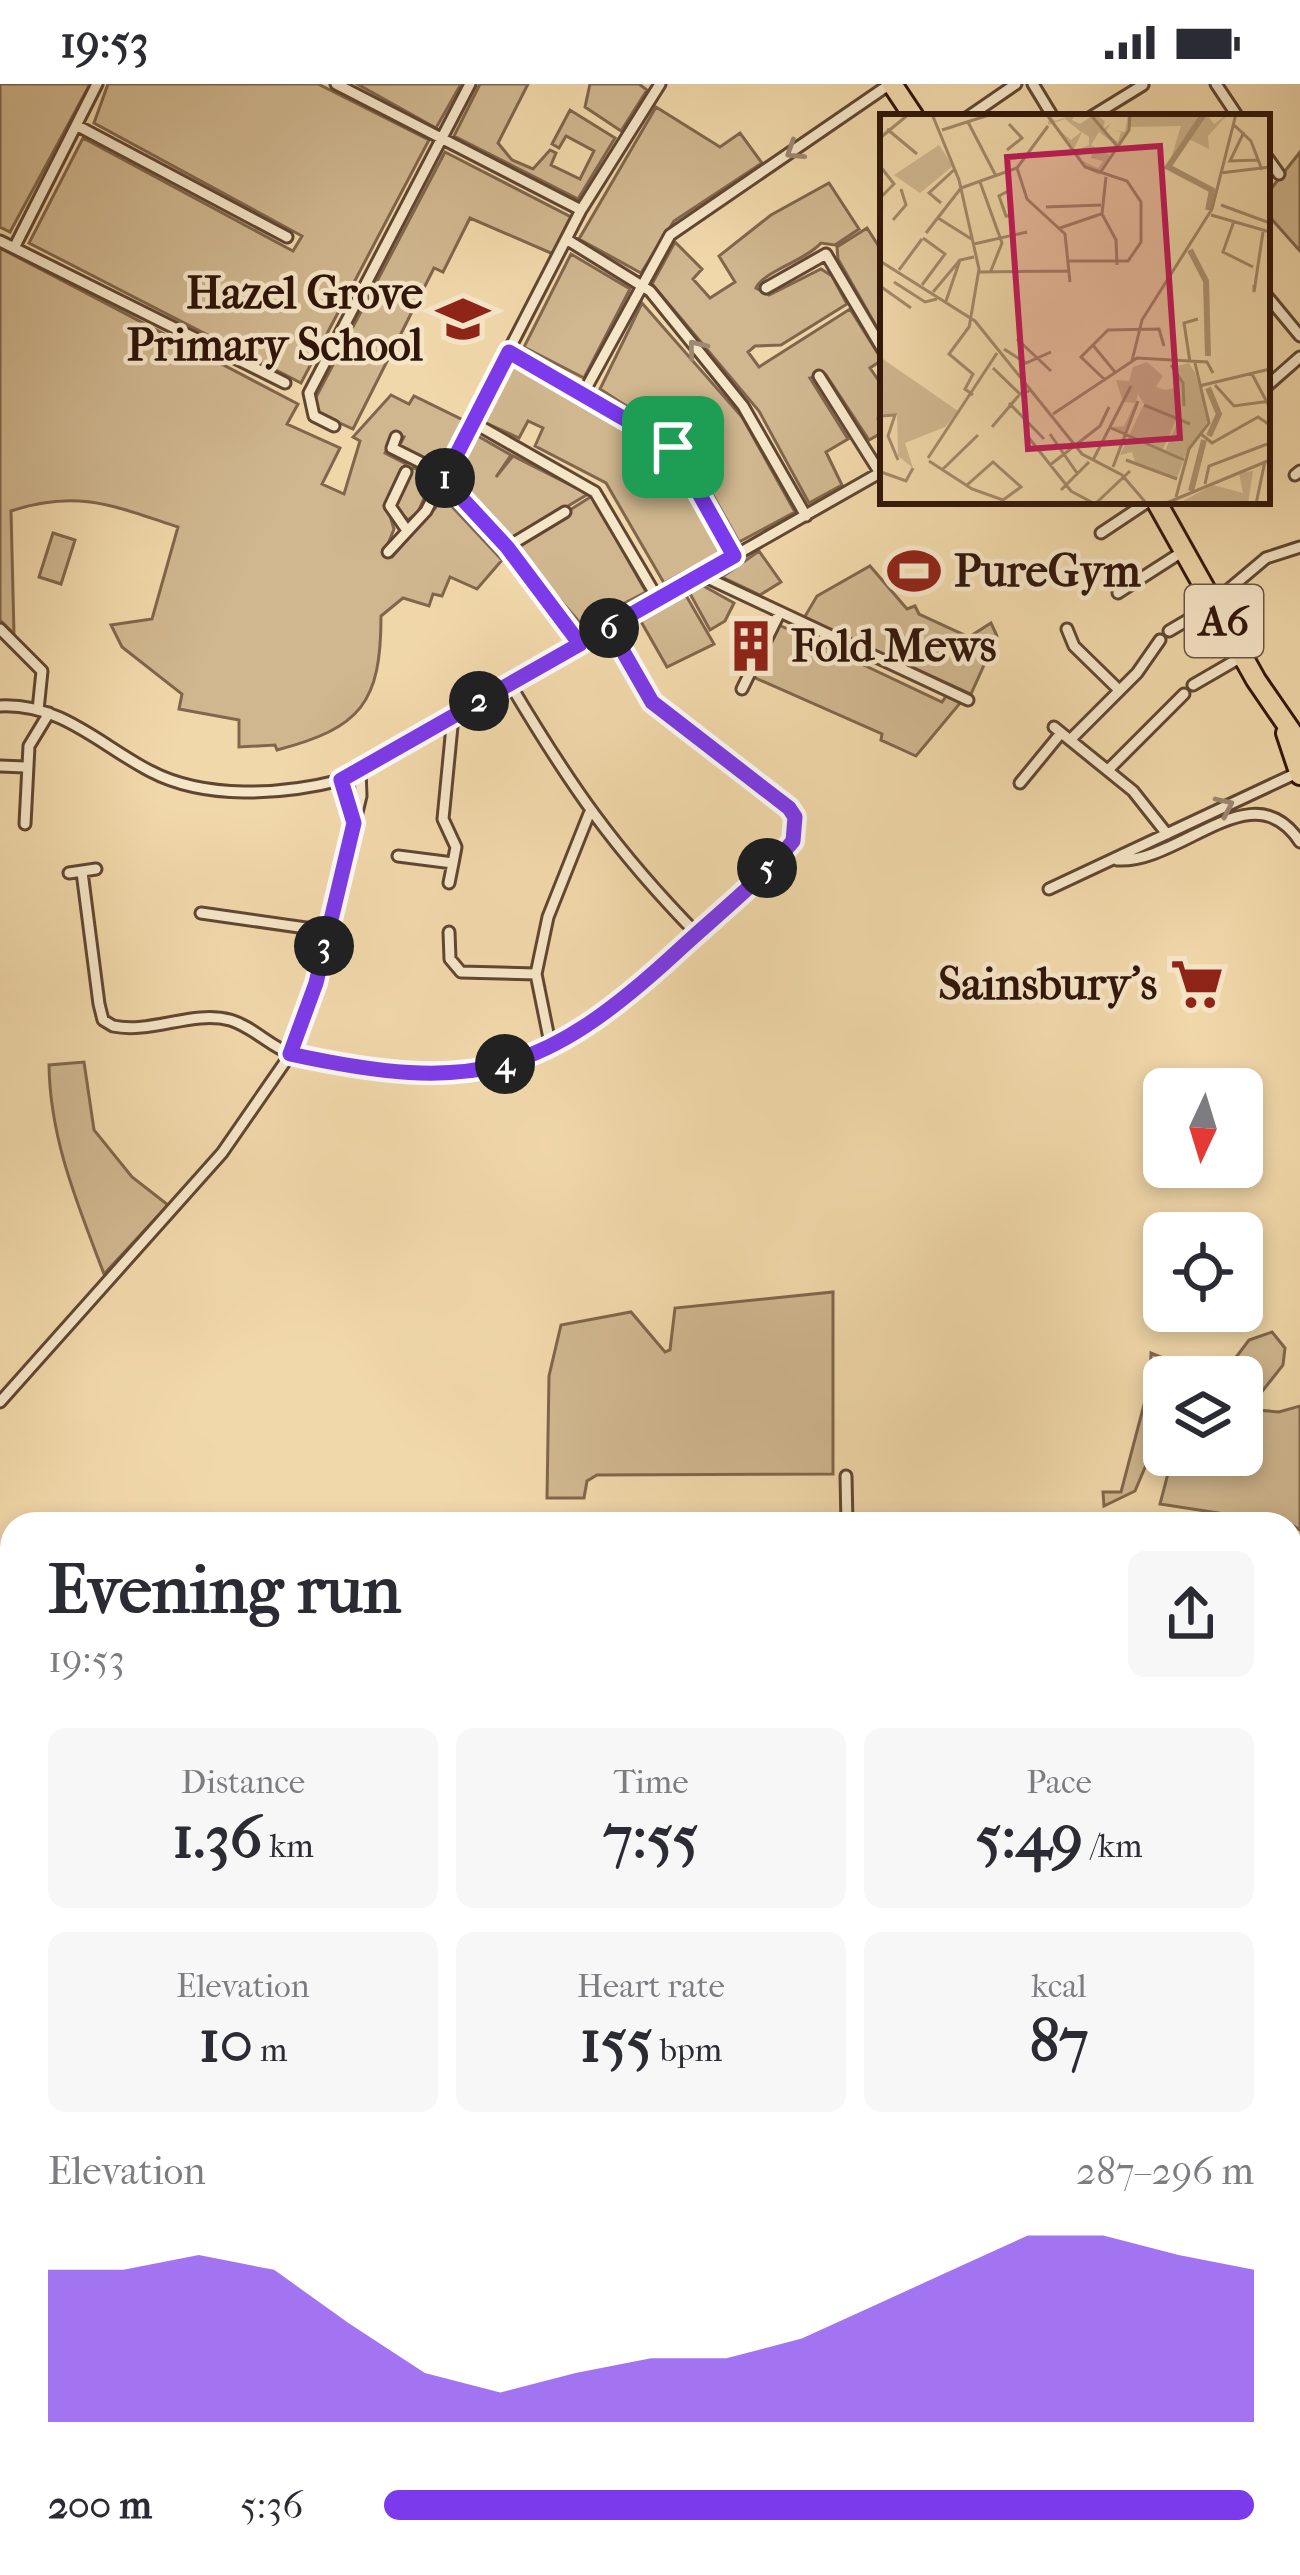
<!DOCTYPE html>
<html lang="en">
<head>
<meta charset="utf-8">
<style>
	body { margin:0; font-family:"IM FELL French Canon",serif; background:#f7f7f7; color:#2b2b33; height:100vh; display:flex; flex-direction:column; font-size:45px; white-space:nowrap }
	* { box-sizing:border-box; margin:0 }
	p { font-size:39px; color:#7c7c81 }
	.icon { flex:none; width:66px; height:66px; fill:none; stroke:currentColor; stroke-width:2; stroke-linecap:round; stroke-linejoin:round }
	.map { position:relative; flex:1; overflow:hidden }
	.drawer { position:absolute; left:0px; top:1428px; width:1302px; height:1065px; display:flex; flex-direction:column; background:#fff; border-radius:36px 36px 0 0; box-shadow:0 6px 18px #0003 }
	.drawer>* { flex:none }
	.needle { width:78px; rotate:184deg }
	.buttons { position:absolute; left:1143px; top:984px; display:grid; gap:24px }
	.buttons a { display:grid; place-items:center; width:120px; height:120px; border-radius:18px; background:#fff; box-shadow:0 6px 18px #0003; font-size:60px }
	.pin { position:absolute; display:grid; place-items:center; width:102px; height:102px; color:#fff; margin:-51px; border-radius:24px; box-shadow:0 6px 18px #0006 }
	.km { position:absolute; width:60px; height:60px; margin:-30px; border-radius:50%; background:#222; color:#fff; font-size:33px; line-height:60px; text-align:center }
	.round { display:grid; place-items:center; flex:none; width:126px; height:126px; border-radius:18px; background:#f7f7f7 }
	.summary { display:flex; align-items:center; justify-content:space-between; height:204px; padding:0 48px }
	h1 { font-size:66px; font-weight:800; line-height:90px }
	.stats { display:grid; grid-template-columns:repeat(3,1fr); gap:18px; height:204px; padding:12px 48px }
	.stats div { display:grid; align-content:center; border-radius:18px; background:#f7f7f7; text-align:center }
	.stats b { font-size:60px; font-weight:800 }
	.stats small { font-size:33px; font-weight:400 }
	.stats p { font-size:33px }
	.chart { height:336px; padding:24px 48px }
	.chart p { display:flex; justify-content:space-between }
	.chart svg { width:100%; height:216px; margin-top:12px; fill:#7c3aed; opacity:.7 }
	ul { padding:0 48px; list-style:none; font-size:39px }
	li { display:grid; grid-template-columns:192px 144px 1fr; align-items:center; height:90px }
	li i { height:30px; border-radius:15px; background:#7c3aed }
	.status { display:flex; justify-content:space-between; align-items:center; height:84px; padding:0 60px; background:#fff; direction:ltr }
	.status svg { height:33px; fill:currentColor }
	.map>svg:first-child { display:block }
	.green { fill:#d0b78f; stroke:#80664c; stroke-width:3 }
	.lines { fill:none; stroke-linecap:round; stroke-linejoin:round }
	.street-casing { stroke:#604632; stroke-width:15 }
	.secondary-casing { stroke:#30150a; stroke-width:20 }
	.highway-casing { stroke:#30150a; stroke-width:24 }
	.street { stroke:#f6e6c8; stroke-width:9 }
	.secondary { stroke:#f6e6c8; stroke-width:14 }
	.highway { stroke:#f1d8aa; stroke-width:18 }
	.oneway { stroke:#9d8872 }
	.route-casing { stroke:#fff; stroke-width:24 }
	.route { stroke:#7c3aed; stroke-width:15 }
	.labels { text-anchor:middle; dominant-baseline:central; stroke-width:9; stroke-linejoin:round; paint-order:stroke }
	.shield { fill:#f6e6c8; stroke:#6b5443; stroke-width:3 }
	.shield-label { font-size:42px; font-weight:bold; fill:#30150a }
	.poi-label { font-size:45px; font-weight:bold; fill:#30150a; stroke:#f6e6c8; text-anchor:end }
	.inset-river { fill:none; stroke:#af9674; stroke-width:6 }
	.inset-road { fill:none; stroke:#a48a6a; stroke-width:3 }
	.view { fill:#c2185b; fill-opacity:0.15; stroke:#c2185b; stroke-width:6 }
	.inset-edge { fill:none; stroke:#30150a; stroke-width:6 }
</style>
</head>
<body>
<div class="status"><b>19:53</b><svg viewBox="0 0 49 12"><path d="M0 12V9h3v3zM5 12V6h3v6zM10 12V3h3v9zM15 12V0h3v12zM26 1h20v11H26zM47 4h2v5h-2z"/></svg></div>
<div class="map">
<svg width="1300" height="2491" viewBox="0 0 1300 2491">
	<rect width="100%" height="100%" fill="#f1d8aa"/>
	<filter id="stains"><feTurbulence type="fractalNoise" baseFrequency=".00167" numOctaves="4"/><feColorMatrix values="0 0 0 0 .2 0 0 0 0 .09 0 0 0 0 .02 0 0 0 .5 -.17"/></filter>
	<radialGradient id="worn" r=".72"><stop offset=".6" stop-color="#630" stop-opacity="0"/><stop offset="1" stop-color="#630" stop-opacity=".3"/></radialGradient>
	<!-- green -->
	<path class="green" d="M0,0H90L10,148L0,143Z
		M108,0H318L429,56L301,299L29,159L83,54L293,167L302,152L94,39Z
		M357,0H461L436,44Z
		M480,0H528L498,59L512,76L533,85L550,66L556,69L551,81L580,95L594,67L566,52L559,64L552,60L570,26L615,54L578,115L454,52Z
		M590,0H639L647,6L621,47L585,23Z
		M656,23L720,63L740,49L762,79L674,137L641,189L579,155Z
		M445,68L571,133L553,170L470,134L443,188L434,184L353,345L318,329L315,315Z
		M1300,68V167L1267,130V110Z
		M829,99L859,145L835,161L821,159C805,177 764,187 756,204L769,211L821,185L832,192L847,220L781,261L755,262L748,268L759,283L850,225L882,276L870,284L883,303L878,335L883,348L869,356L826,291L810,294L848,355L826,368L842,401L809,419L759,327L652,200L675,158L702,185L693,195L710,214L735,198L719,172L771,131Z
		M867,144L883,169V254L838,175L837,163Z
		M0,164L298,320L287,340L340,364L322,400L344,410L360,357L353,353L391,311L409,320L414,312L465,337L441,384L398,364L404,353L393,350L385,369L406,380L387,422L394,445L384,470L392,473L444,414L502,476L477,505L450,493L442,512L433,510L429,522L403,514L381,532C381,619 361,644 277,666L275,661L239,663V636L179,625L182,610L122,563L111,541L152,535L178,443C114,422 78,405 11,427L14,550L0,536Z
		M571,170L630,205L584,294L524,263Z
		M642,219L742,333L795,428L739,458L684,359L600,305Z
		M514,279L671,372L723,467L664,499L606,399L535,362L543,344L528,337L519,354L484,338Z
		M476,351L511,371L496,393L513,372L588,410L510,457L454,391Z
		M413,383L432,396L418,428L408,436L394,422Z
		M592,412L646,508L582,541L513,462Z
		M53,449L75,456L61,500L39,493Z
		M759,467L781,498L760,511L722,493Z
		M870,482L907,525L915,522L919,530L969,553L991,539L997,552L971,610L804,534L817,512Z
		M700,500L734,519L725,537L710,546L688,506Z
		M684,508L714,560L667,583L639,534Z
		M777,540L942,618L946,612L961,618L916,672L881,656L882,650L753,593Z
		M84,978L94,1046L132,1093L168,1121L104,1190C78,1121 50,1056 49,981Z
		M833,1208V1390L597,1391L587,1397L584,1414H547L549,1292L561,1241L631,1228L665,1268L670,1266L675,1224Z
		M1272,1248L1285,1264L1283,1281L1253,1319L1257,1326L1279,1328L1300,1322V1446L1290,1440L1160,1420L1171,1378L1149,1374L1135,1407L1104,1422L1103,1408H1121L1150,1298L1151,1269L1182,1282L1187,1293H1164V1371H1242V1293H1221L1249,1256Z
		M1114,2481H1223L1210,2491H1104Z"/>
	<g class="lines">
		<!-- street casing -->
		<g class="street-casing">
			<path id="street" d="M336,0L581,126
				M1033,0L1053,33
				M1216,0L1238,33
				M968,33L1016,0
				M1091,33L1143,1
				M76,41L287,153
				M1267,73L1279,90
				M566,155L650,207L743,322L806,432
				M0,157L285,299
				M14,164L97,0
				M766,204L826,170L883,266
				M1267,212L1300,252
				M509,268L673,363L734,472
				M819,292L880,389
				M1267,302L1300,273
				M584,308L670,151L890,0
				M474,339L595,408L658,515
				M334,342L314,332L309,309L470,0
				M396,353L392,364L446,391
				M406,388L390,422L406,445
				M1295,391L1300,387
				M444,395L507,463L580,560
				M1101,449L1149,417
				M507,463L565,428
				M388,468L426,427L581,126L660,0
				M701,491L968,616
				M1228,506L1266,474L1300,463
				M1118,509L1185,466
				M0,545L42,587L38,626
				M1067,545L1074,562L1119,606
				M1169,547L1215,520
				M510,600C570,701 614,765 697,850
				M1193,601L1243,572
				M742,605L779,530
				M0,622C61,619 100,661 150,687C205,716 282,711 341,696L883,387
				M1054,643L1133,707L1167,750
				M1072,654L1137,589L1160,556
				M0,682L25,683
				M1109,685L1184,610
				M341,696L353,733
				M1020,699L1061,649
				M25,740L29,662L49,629
				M398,772L453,779L456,763L443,735L453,632
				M1117,776C1181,780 1253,685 1300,758
				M82,788L99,920L103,936L113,942C151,950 193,926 230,936C254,943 271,964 294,971C531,1043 626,916 782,770L796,745L789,724L652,618L609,543
				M69,789L96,785
				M449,799L453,779
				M1049,805L1299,688
				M201,829L327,847
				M449,848L450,875L461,888L536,890
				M551,964L536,890L548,833L589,730
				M0,1318L222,1069L285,978L316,899L361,712L360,686
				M846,1392L847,1440
				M486,1436V1440
				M585,1436V1440
				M1290,1509L1300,1510
				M1290,1718L1300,1695
				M1290,1823L1300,1821
				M1290,1991L1300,1989
				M1290,2211L1300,2208
				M472,2481L482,2490
				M722,2481L725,2491
				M816,2481L826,2491
				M1244,2481L1255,2491
				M386,2491L394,2481
				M862,2491L872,2481
				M1210,2491L1223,2481"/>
		</g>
		<!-- secondary casing -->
		<g class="secondary-casing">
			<path id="secondary" d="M1290,2364L1300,2362
				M1104,2491L1114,2481"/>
		</g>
		<!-- highway casing -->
		<g class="highway-casing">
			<path id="highway" d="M892,0L914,33
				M1156,417L1256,596L1300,660
				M1286,649L1300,691"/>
		</g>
		<!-- street -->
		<use href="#street" class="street"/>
		<!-- secondary -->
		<use href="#secondary" class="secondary"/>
		<!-- highway -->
		<use href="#highway" class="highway"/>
	</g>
	<!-- one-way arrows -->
	<defs><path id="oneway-chevron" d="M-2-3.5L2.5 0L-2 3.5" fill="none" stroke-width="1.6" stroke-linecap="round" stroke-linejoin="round" transform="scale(3)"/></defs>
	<g class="oneway">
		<use href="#oneway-chevron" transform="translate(794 67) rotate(147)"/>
		<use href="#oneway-chevron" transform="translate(696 264) rotate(-129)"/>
		<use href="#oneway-chevron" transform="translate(1225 722) rotate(-25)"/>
	</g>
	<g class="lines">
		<!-- route casing -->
		<g class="route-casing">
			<path id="route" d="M509,268L673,363L734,472L609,543L652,618L789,724L795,733L793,757C760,797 718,830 680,865C542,993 474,1010 290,970L316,899L354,739L341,696L580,560L507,463L444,395Z"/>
		</g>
		<!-- route -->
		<use href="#route" class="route"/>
	</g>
	<!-- icons -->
	<defs>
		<g id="school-bare" transform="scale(4.14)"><path d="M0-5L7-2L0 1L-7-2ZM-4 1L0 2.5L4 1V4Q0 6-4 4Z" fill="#8f2418" stroke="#f6e6c8" stroke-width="2.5" paint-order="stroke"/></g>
		<g id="stadium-bare" transform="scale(4.14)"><path d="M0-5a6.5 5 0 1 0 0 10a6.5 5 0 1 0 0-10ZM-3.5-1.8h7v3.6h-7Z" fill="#8f2418" stroke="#f6e6c8" stroke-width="2.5" paint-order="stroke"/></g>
		<g id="building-bare" transform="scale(4.14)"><path d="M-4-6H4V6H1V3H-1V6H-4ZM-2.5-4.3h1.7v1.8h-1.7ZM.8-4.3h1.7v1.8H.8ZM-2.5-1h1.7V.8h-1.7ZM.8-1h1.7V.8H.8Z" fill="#8f2418" stroke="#f6e6c8" stroke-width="2.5" paint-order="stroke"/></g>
		<g id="supermarket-bare" transform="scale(4.14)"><path d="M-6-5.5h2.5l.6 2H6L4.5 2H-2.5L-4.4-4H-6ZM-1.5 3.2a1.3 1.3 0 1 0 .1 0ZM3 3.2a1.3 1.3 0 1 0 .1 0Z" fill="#8f2418" stroke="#f6e6c8" stroke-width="2.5" paint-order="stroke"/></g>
	</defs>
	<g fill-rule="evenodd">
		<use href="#school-bare" x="463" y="235"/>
		<use href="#stadium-bare" x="914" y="487"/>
		<use href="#building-bare" x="751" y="562"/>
		<use href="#supermarket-bare" x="1197" y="900"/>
	</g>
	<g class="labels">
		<!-- shield labels -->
		<rect class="shield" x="1185" y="501" width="78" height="72" rx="9"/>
		<g class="shield-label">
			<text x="1224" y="537">A6</text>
		</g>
		<!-- poi labels -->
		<g class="poi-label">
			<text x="423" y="209">Hazel Grove<tspan x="423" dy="52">Primary School</tspan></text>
			<text x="954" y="487" text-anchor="start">PureGym</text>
			<text x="791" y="562" text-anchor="start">Fold Mews</text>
			<text x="1157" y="900">Sainsbury's</text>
		</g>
	</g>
	<!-- overview -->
	<g transform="translate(880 30)">
		<rect width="390" height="390" fill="#f1d8aa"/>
		<path d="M169,0L175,7L196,0L192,6L200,10L215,0L225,7L223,15L231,9L225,18L238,28L241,18L233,16L245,18L248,0H327L334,10L348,0L328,22L329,35L305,23L292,41L301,12L250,13L237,32L219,18L211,31L230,41L219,61L207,55L198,45L218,54L223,47L211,44L213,34L197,44L194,37L209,31V23L202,18L194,35L178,15L191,26L201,18L185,5L168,11ZM59,31L73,52L40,79L14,61ZM0,243L78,297L65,313L25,329L33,354L18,342L17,300H0ZM267,248L283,262L276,273L286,276L295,274L293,253L309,249L315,259L329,305L303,345L285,337L298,307L313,311L263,289L258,280L247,320L232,313L244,312L255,289L243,288L236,266L249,267L253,253ZM263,292L296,306L283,335L303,348L297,364L255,348L252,338L240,341ZM373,357L368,390H297L333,371L363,379L359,359Z" fill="#d0b78f"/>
		<path class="inset-river" d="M324,0L288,53L332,76L328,96M310,136L326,167L328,242M328,274L339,300L329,322M311,377L324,326"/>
		<path class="inset-road" d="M52,0L79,66L99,155L89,214M210,0L237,32M168,2L205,53L247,67L261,88V128L248,147H188M88,8L116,62M354,11L371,27L382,56M7,15L37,40M62,16L112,0M364,18L350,47L379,46M0,24L29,0M127,36L142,24L129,10M0,52L14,70L1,83M137,54L147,85L185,120L190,168M220,59L249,16L250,0M340,59L390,53M226,63L222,100L236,126L237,151M100,68L122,129L110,159M81,74L137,54L168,12M132,75L119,82L126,102L134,101M61,89L49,79L75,55M341,91L390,109M166,93L221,91M331,101L390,118M58,104L93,126M13,106L26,91L21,75M354,107L343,138L373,153M180,114L221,100M46,119L81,74M94,130L147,118M0,147L95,207L202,340L242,361L267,390M19,156L42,125M99,158L189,157M14,168L45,188L57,185M42,171L65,140L43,124M374,171V178L383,118M0,172L31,194M53,178L80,146M66,187L80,146L94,143M89,213L69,240L93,260L85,275L93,281M137,225L171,257M212,230L235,258M124,235L146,249L171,238M252,247L262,206L332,95L356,0M310,248L304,209L318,205M291,251L303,269L304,292M113,254L140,280L151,276M372,260L390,294M224,265L201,243L228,216L279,215L284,232M335,271L354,292L390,287M319,272L390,255M129,289L164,325M264,291L310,310M173,300L257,244L327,248L333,259M0,302L15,301L8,322L18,346M112,313L140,280M231,314L304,346M170,320L197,359M321,320L332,329L378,303L390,311M149,324L191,377L215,390M48,344L117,239M213,346L251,272M246,346L297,365M49,347L92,375L123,386L141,373L113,348L87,371M170,351L220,312L229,293M233,353L258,287M63,355L98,321M1,358L26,367L33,354M325,370L329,352L390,329M181,376L209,348M296,383L309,335L329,309L315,249M215,390L250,357M284,390L390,346M376,390L385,347"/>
		<path class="view" d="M280,32L300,324L148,335L127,43Z"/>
		<rect width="390" height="390" class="inset-edge"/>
	</g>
	<rect width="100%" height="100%" filter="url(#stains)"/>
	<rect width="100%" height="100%" fill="url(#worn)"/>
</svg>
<div class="buttons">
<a><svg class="needle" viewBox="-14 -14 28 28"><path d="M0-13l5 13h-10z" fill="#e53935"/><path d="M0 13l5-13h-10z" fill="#7c7c81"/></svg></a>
<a><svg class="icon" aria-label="locate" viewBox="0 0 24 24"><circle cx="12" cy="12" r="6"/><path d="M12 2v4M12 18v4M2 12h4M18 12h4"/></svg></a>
<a><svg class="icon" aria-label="layers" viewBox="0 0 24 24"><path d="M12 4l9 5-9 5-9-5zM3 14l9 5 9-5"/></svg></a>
</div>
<div class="pin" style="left:673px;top:363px;background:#1e9e55"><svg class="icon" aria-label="arrive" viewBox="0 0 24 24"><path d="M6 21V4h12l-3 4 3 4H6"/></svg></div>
<b class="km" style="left:445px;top:394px">1</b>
<b class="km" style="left:479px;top:617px">2</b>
<b class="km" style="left:324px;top:862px">3</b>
<b class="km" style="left:505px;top:980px">4</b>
<b class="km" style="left:767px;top:784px">5</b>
<b class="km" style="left:609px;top:544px">6</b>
<section class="drawer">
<div class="summary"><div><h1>Evening run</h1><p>19:53</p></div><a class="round"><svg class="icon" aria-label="share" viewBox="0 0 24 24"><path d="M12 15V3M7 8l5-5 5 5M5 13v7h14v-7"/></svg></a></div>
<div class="stats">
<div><p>Distance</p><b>1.36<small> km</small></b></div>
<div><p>Time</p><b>7:55</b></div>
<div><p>Pace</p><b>5:49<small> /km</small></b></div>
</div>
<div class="stats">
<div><p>Elevation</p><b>10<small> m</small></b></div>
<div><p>Heart rate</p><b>155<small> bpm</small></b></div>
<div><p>kcal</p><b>87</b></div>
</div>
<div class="chart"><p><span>Elevation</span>287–296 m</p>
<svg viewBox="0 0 160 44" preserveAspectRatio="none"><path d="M0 44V13L10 13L20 10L30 13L40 24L50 34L60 38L70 34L80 31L90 31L100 27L110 20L120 13L130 6L140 6L150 10L160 13V44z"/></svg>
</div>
<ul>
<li><b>200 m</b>5:36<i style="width:100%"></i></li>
</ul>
</section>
</div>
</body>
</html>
